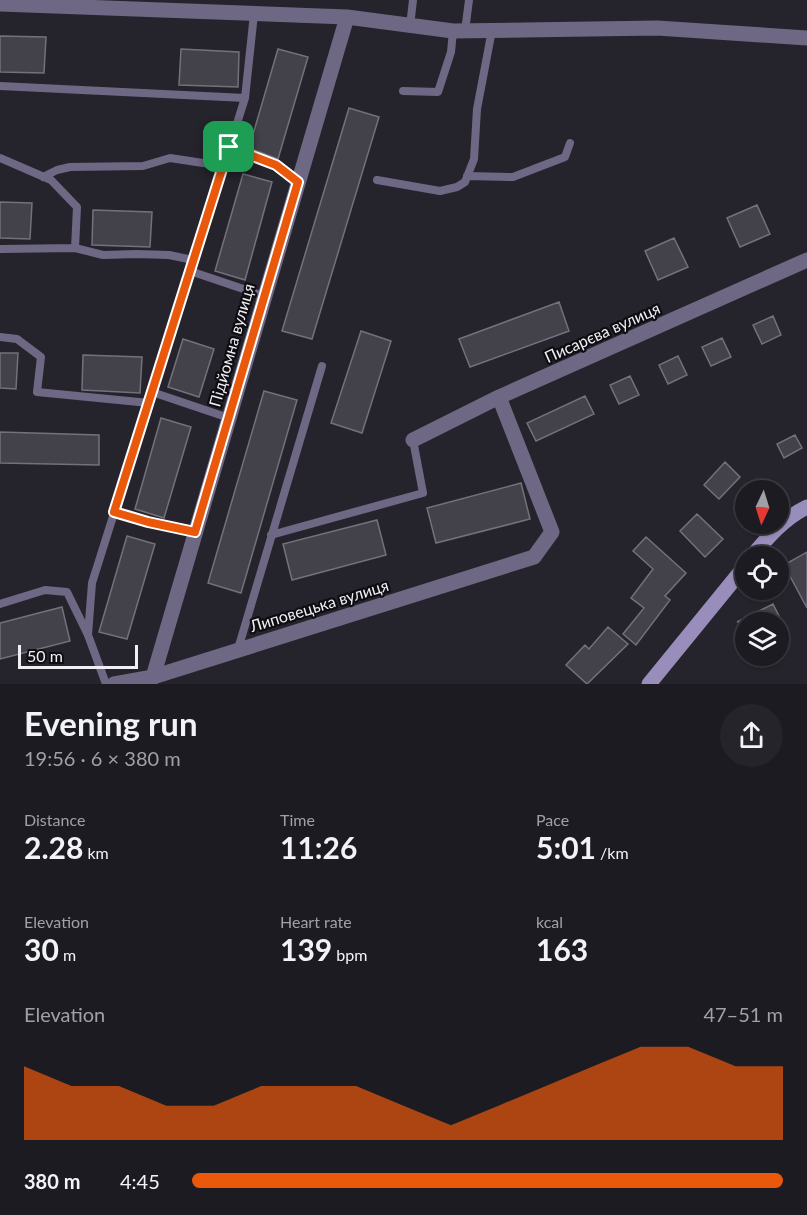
<!DOCTYPE html>
<html lang="en">
<head>
<meta charset="utf-8">
<style>
	body { margin:0; font-family:Lato,sans-serif; background:#25242a; color:#f1f3f6; height:100vh; display:flex; flex-direction:column; font-size:22px; white-space:nowrap }
	* { box-sizing:border-box; margin:0 }
	p { font-size:20px; color:#a0a1a5 }
	.icon { flex:none; width:33px; height:33px; fill:none; stroke:currentColor; stroke-width:2; stroke-linecap:round; stroke-linejoin:round }
	.map { position:relative; height:684px; overflow:hidden }
	.sheet { display:flex; flex-direction:column; background:#1c1b21; flex:1 }
	.sheet>* { flex:none }
	.needle { width:39px; rotate:184deg }
	.buttons { position:absolute; left:735px; top:480px; display:grid; gap:12px }
	.buttons a { display:grid; place-items:center; width:54px; height:54px; border-radius:50%; background:#1c1b21; box-shadow:0 2px 4px #0004,0 0 0 2px #3a393f; font-size:30px }
	.scale { position:absolute; left:18px; bottom:15px; width:120px; box-sizing:border-box; padding-left:6px; border:3px solid #f1eff5; border-top:0; font-size:16px; line-height:21px; white-space:nowrap; color:#f1eff5; -webkit-text-stroke:4px #0e0d11; paint-order:stroke }
	.pin { position:absolute; display:grid; place-items:center; width:51px; height:51px; color:#fff; margin:-26px; border-radius:12px; box-shadow:0 3px 9px #0006 }
	.round { display:grid; place-items:center; flex:none; width:63px; height:63px; border-radius:32px; background:#25242a }
	.head { display:flex; align-items:center; justify-content:space-between; height:102px; padding:0 24px }
	h1 { font-size:33px; font-weight:700; line-height:45px }
	.stats { display:grid; grid-template-columns:repeat(3,1fr); gap:9px; height:102px; padding:6px 24px }
	.stats div { display:grid; align-content:center }
	.stats b { font-size:30px; font-weight:700 }
	.stats small { font-size:16px; font-weight:400 }
	.stats p { font-size:16px }
	.chart { height:168px; padding:12px 24px }
	.chart p { display:flex; justify-content:space-between }
	.chart svg { width:100%; height:108px; margin-top:6px; fill:#ea580c; opacity:.7 }
	ul { padding:0 24px; list-style:none; font-size:20px }
	li { display:grid; grid-template-columns:96px 72px 1fr; align-items:center; height:45px }
	li i { height:15px; border-radius:8px; background:#ea580c }
	.map>svg:first-child { display:block }
	.building { fill:#43414a; stroke:#73717b; stroke-width:1.5 }
	.lines { fill:none; stroke-linecap:round; stroke-linejoin:round }
	.lane { stroke:#6f6884; stroke-width:8 }
	.street { stroke:#6f6884; stroke-width:15 }
	.secondary { stroke:#998ebb; stroke-width:15 }
	.route-casing { stroke:#fff; stroke-width:12 }
	.route { stroke:#ea580c; stroke-width:8 }
	.labels { text-anchor:middle; dominant-baseline:central; stroke-width:4.5; stroke-linejoin:round; paint-order:stroke }
	.street-label { font-size:16px; fill:#f1eff5; stroke:#0e0d11 }
</style>
</head>
<body>
<div class="map">
<svg width="807" height="684" viewBox="0 0 807 684">
	<rect width="100%" height="100%" fill="#25242c"/>
	<!-- building -->
	<path class="building" d="M0,36L46,37L44,73L0,72Z
		M181,49L239,52L238,87L179,85Z
		M278,49L308,57L278,159L249,148Z
		M349,108L379,117L312,339L282,331Z
		M243,174L272,182L245,280L215,271Z
		M0,202L32,203L30,239L0,238Z
		M757,205L770,234L740,247L727,218Z
		M93,210L152,212L150,247L92,245Z
		M674,238L688,267L658,280L645,251Z
		M559,302L569,331L470,367L459,339Z
		M773,316L781,335L762,344L753,325Z
		M361,331L391,341L362,433L331,423Z
		M722,338L731,357L711,366L702,347Z
		M183,339L214,349L199,397L168,387Z
		M0,353H18L16,389L0,388Z
		M83,355L142,357L140,393L82,390Z
		M678,356L687,375L668,384L659,365Z
		M630,376L639,395L619,404L610,385Z
		M264,391L297,400L241,593L208,583Z
		M585,396L594,414L536,441L527,423Z
		M161,418L191,427L164,518L135,509Z
		M0,432L99,435V465L0,463Z
		M795,435L802,448L784,458L777,444Z
		M725,462L740,477L719,499L704,485Z
		M521,483L530,519L436,543L427,508Z
		M697,514L723,539L705,557L680,531Z
		M377,520L386,555L292,580L283,544Z
		M127,536L155,544L127,639L99,632Z
		M646,537L686,573L665,596L670,600L636,645L623,634L644,608L631,598L653,569L633,551Z
		M807,552V608L784,565Z
		M773,604L782,622H737Z
		M62,607L70,641L0,659V623Z
		M608,627L628,644L587,684L566,665L585,645L589,649Z"/>
	<g class="lines">
		<!-- lane -->
		<path class="lane" d="M410,26L413,0
			M465,31L469,0
			M0,86L245,98
			M403,91L438,92L451,52L453,31
			M229,147L276,165L298,182
			M0,158L51,180L77,207L75,248L103,255L137,254L169,255L193,260
			M467,176L513,177L565,157L570,143
			M43,177L57,170L70,167L143,166L170,158L223,166
			M377,180L440,191L457,187L465,182L474,159L477,109L492,30
			M0,249L75,248
			M190,271L264,296
			M0,337L17,339L41,357L37,392L149,403
			M152,392L229,418
			M114,512L148,522L195,532
			M271,535L423,493L413,440
			M0,604L45,590L67,592L88,635L106,684
			M88,635L92,583L245,98L254,14
			M238,649L322,366"/>
		<!-- street -->
		<path class="street" d="M0,4L347,17L453,31L657,28L807,38
			M413,440L499,397L807,260
			M114,684L153,677L534,557L552,532L499,397
			M149,684L153,677L347,17"/>
		<!-- secondary -->
		<path class="secondary" d="M752,556C768,537 784,518 807,507
			M649,684L746,565"/>
	</g>
	<g class="lines">
		<!-- route casing -->
		<g class="route-casing">
			<path id="route" d="M229,147L276,165L298,182L195,532L148,522L114,512Z"/>
		</g>
		<!-- route -->
		<use href="#route" class="route"/>
	</g>
	<g class="labels">
		<!-- street labels -->
		<g class="street-label">
			<text transform="translate(602 332) rotate(-24)">Писарєва вулиця</text>
			<text transform="translate(231 345) rotate(-74)">Підйомна вулиця</text>
			<text transform="translate(319 605) rotate(-17)">Липовецька вулиця</text>
		</g>
	</g>
</svg>
<div class="buttons">
<a><svg class="needle" viewBox="-14 -14 28 28"><path d="M0-13l5 13h-10z" fill="#e53935"/><path d="M0 13l5-13h-10z" fill="#a0a1a5"/></svg></a>
<a><svg class="icon" aria-label="locate" viewBox="0 0 24 24"><circle cx="12" cy="12" r="6"/><path d="M12 2v4M12 18v4M2 12h4M18 12h4"/></svg></a>
<a><svg class="icon" aria-label="layers" viewBox="0 0 24 24"><path d="M12 4l9 5-9 5-9-5zM3 14l9 5 9-5"/></svg></a>
</div>
<div class="scale">50 m</div>
<div class="pin" style="left:229px;top:147px;background:#1e9e55"><svg class="icon" aria-label="arrive" viewBox="0 0 24 24"><path d="M6 21V4h12l-3 4 3 4H6"/></svg></div>
</div>
<section class="sheet">
<div class="head"><div><h1>Evening run</h1><p>19:56 · 6 × 380 m</p></div><a class="round"><svg class="icon" aria-label="share" viewBox="0 0 24 24"><path d="M12 15V3M7 8l5-5 5 5M5 13v7h14v-7"/></svg></a></div>
<div class="stats">
<div><p>Distance</p><b>2.28<small> km</small></b></div>
<div><p>Time</p><b>11:26</b></div>
<div><p>Pace</p><b>5:01<small> /km</small></b></div>
</div>
<div class="stats">
<div><p>Elevation</p><b>30<small> m</small></b></div>
<div><p>Heart rate</p><b>139<small> bpm</small></b></div>
<div><p>kcal</p><b>163</b></div>
</div>
<div class="chart"><p><span>Elevation</span>47–51 m</p>
<svg viewBox="0 0 160 44" preserveAspectRatio="none"><path d="M0 44V14L10 22L20 22L30 30L40 30L50 22L60 22L70 22L80 30L90 38L100 30L110 22L120 14L130 6L140 6L150 14L160 14V44z"/></svg>
</div>
<ul>
<li><b>380 m</b>4:45<i style="width:100%"></i></li>
</ul>
</section>
</body>
</html>
